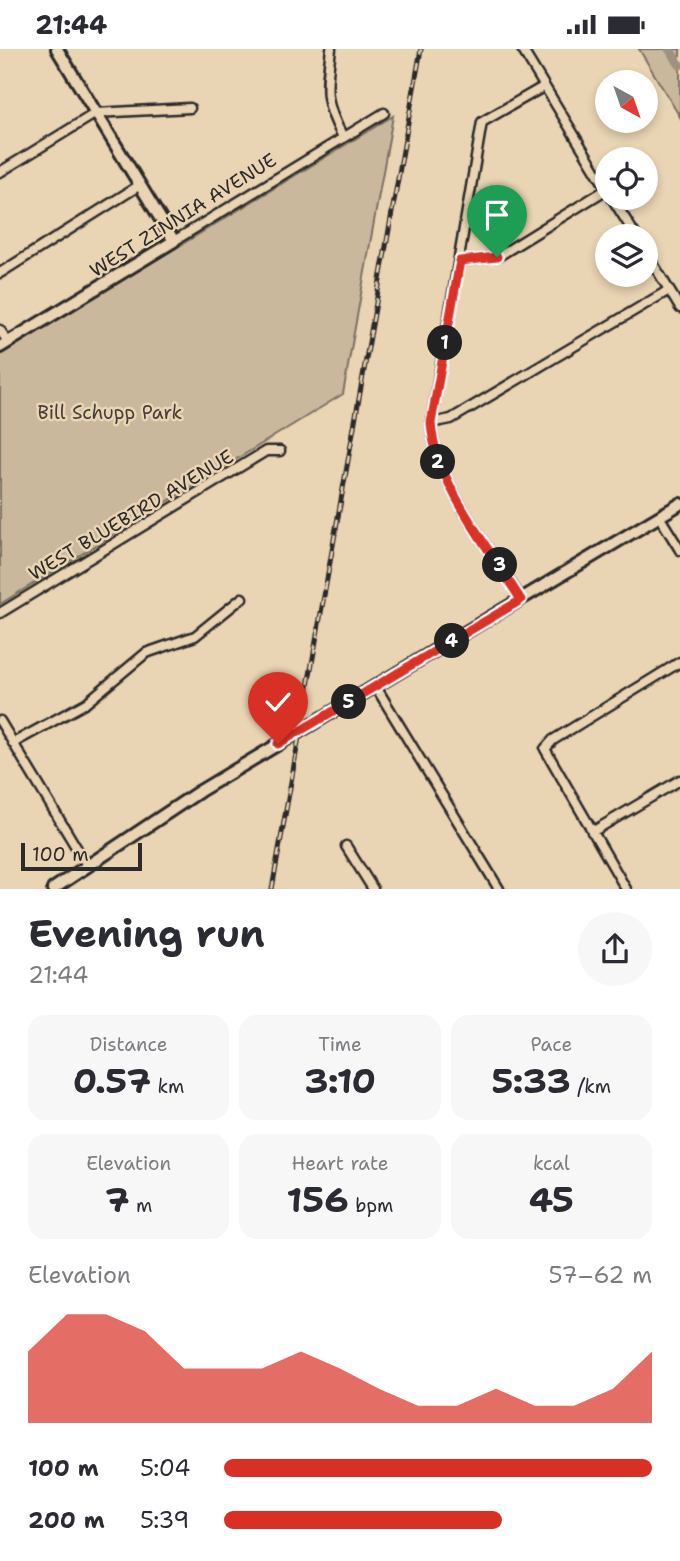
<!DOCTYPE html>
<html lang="en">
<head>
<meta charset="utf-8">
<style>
	body { margin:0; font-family:"Shantell Sans",sans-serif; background:#f7f7f7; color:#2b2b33; height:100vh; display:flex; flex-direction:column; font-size:26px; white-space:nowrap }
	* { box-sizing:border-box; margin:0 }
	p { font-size:23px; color:#7c7c81 }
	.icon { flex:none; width:38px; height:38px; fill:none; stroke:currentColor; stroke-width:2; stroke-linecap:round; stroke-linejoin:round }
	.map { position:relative; height:840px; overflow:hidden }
	.details { display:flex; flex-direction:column; background:#fff; flex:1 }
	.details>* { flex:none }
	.needle { width:46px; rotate:140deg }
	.fabs { position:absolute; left:595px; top:21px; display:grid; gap:14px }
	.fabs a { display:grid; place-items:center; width:63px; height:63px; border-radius:50%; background:#fff; box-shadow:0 4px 10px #0003; font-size:35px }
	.scale { position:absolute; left:21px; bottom:18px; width:121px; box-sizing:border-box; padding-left:7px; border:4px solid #2b2b2b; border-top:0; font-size:19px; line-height:24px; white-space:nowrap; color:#2b2b2b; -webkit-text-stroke:5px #e9d4b3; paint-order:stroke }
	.pin { position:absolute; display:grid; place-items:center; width:60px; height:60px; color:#fff; margin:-72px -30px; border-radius:50% 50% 50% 0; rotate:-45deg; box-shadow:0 0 7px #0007 }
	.pin .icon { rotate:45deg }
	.km { position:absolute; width:35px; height:35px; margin:-18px; border-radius:50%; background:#222; color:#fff; font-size:19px; line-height:35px; text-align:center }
	.round { display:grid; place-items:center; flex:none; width:74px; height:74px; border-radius:37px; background:#f7f7f7 }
	.headline { display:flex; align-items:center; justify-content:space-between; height:119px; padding:0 28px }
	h1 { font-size:38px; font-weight:700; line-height:52px }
	.figures { display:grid; grid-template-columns:repeat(3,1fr); gap:10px; height:119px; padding:7px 28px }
	.figures div { display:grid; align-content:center; border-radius:18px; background:#f7f7f7; text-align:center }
	.figures b { font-size:35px; font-weight:700 }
	.figures small { font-size:19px; font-weight:400 }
	.figures p { font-size:19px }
	.chart { height:196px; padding:14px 28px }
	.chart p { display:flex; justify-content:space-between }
	.chart svg { width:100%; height:126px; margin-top:7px; fill:#d93025; opacity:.7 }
	ul { padding:0 28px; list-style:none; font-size:23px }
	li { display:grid; grid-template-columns:112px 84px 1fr; align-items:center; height:52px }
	li i { height:18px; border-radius:9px; background:#d93025 }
	.status { display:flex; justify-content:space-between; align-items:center; height:49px; padding:0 35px; background:#fff; direction:ltr }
	.status svg { height:19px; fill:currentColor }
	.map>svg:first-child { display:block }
	.green { fill:#cab89d; stroke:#7a7264; stroke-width:2 }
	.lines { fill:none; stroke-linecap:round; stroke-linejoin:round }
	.canal { stroke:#9e917d; stroke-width:9 }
	.street-casing { stroke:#2b2b2b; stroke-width:13 }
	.secondary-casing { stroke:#2b2b2b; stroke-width:16 }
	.street { stroke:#e9d4b3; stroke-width:8 }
	.secondary { stroke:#e9d4b3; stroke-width:10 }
	.rail-casing { stroke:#2b2b2b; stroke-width:5 }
	.rail { stroke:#e9d4b3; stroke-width:2.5; stroke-dasharray:8; stroke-linecap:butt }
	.route-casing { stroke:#fff; stroke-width:14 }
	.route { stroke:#d93025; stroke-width:9 }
	.labels { text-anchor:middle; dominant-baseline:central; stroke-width:5; stroke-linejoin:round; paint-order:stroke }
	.street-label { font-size:19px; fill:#2b2b2b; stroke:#e9d4b3 }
	.park-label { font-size:19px; fill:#43403c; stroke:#e9d4b3 }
</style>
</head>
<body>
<div class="status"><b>21:44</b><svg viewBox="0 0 49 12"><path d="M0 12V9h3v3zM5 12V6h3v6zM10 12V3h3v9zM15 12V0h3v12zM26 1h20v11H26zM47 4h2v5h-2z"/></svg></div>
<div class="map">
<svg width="680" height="840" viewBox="0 0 680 840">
	<rect width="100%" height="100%" fill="#e9d4b3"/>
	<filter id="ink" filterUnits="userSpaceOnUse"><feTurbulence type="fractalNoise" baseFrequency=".0143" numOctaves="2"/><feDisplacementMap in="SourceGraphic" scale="14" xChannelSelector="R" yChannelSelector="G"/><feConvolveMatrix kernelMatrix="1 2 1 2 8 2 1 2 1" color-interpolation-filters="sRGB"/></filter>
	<g filter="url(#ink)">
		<!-- green -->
		<path class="green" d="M639,0H680V68Z
			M393,67L343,345L0,555V306Z"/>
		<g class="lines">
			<!-- canal -->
			<path class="canal" d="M669,0L680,16"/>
			<!-- street casing -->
			<g class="street-casing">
				<path id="street" d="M331,0C326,39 323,52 343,88
					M522,0L607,140
					M0,123L96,64L190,59
					M612,149L636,187
					M174,192L384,64
					M646,203L680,259
					M460,212L497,208L607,140
					M0,224L140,136
					M0,281L8,293
					M431,374L451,370L669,241
					M659,467L680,501
					M521,550C489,499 435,433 431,374L482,73L543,38
					M0,564L266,402H280
					M376,638L499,840
					M0,672L88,818
					M13,694L86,654L146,604L195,587L242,549
					M592,783L680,731
					M346,797L373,840
					M626,840L545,700L553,691L680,613"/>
			</g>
			<!-- secondary casing -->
			<g class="secondary-casing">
				<path id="secondary" d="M0,298L174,192L57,0
					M53,840L200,742L680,455"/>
			</g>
			<!-- street -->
			<use href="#street" class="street"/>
			<!-- secondary -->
			<use href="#secondary" class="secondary"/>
			<!-- rail casing -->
			<g class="rail-casing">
				<path id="rail" d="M272,840L421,0"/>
			</g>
			<!-- rail -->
			<use href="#rail" class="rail"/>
		</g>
	</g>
	<g class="lines" filter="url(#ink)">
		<!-- route casing -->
		<g class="route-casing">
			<path id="route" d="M278,695L521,551C489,499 435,433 431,374L460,212L497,208"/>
		</g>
		<!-- route -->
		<use href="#route" class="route"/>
	</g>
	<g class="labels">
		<!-- street labels -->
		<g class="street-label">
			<text transform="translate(183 166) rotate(-32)">WEST ZINNIA AVENUE</text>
			<text transform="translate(131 466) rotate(-31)">WEST BLUEBIRD AVENUE</text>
		</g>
		<!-- park labels -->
		<g class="park-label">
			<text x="110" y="363">Bill Schupp Park</text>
		</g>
	</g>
</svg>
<div class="fabs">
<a><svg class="needle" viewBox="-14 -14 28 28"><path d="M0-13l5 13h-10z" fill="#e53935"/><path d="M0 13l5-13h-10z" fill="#7c7c81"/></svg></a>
<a><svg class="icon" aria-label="locate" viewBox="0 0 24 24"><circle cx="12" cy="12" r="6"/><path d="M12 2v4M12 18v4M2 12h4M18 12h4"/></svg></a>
<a><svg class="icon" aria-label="layers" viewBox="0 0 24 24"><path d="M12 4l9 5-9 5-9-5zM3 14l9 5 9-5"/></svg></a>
</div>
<div class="scale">100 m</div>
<div class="pin" style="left:497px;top:208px;background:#1e9e55"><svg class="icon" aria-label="arrive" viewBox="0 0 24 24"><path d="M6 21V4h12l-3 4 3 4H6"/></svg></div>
<div class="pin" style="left:278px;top:695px;background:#d93025"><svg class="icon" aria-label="check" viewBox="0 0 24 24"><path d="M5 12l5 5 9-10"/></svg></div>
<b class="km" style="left:445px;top:294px">1</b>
<b class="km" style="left:438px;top:413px">2</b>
<b class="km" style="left:500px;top:516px">3</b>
<b class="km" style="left:452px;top:592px">4</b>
<b class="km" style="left:349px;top:653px">5</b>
</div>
<section class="details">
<div class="headline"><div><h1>Evening run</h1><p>21:44</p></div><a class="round"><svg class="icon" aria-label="share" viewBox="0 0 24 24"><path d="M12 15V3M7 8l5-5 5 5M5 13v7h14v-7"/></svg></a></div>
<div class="figures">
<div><p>Distance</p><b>0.57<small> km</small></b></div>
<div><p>Time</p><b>3:10</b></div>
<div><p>Pace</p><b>5:33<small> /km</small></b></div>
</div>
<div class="figures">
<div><p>Elevation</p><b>7<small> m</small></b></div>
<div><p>Heart rate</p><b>156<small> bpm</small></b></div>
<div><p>kcal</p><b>45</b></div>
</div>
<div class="chart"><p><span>Elevation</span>57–62 m</p>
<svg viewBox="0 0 160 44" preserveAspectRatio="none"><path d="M0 44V19L10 6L20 6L30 12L40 25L50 25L60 25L70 19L80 25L90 32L100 38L110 38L120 32L130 38L140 38L150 32L160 19V44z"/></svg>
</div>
<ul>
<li><b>100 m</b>5:04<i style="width:100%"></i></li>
<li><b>200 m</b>5:39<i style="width:65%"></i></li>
</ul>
</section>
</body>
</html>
